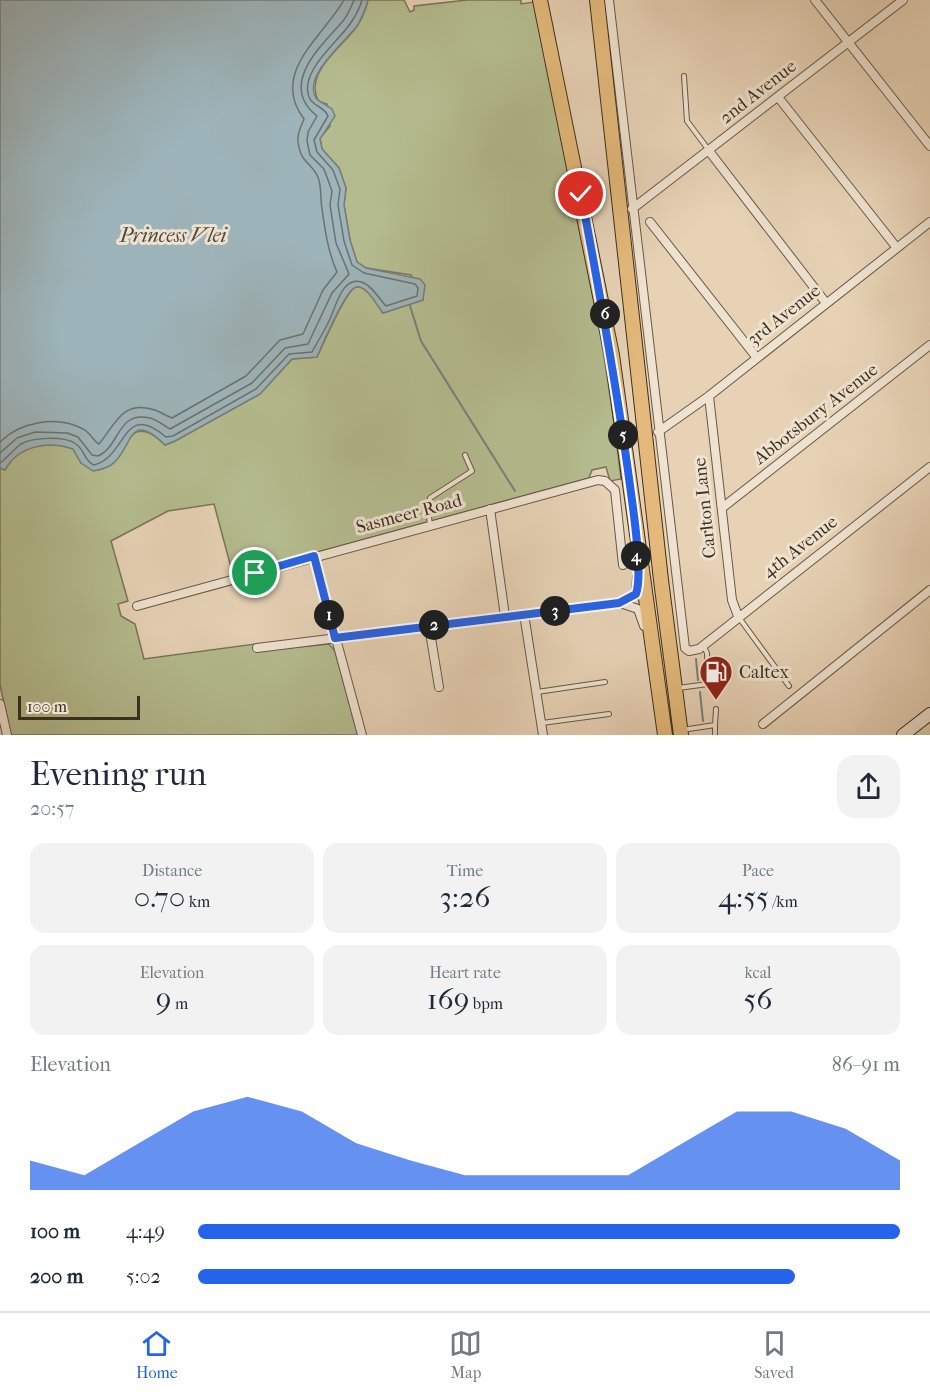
<!DOCTYPE html>
<html lang="en">
<head>
<meta charset="utf-8">
<style>
	body { margin:0; font-family:"IM FELL French Canon",serif; background:#f2f2f3; color:#1f2937; height:100vh; display:flex; flex-direction:column; font-size:22px; white-space:nowrap }
	* { box-sizing:border-box; margin:0 }
	p { font-size:20px; color:#747a83 }
	.icon { flex:none; width:33px; height:33px; fill:none; stroke:currentColor; stroke-width:2; stroke-linecap:round; stroke-linejoin:round }
	.map { position:relative; height:735px; overflow:hidden }
	.details { display:flex; flex-direction:column; background:#fff; flex:1 }
	.details>* { flex:none }
	.scale { position:absolute; left:18px; bottom:15px; width:122px; box-sizing:border-box; padding-left:6px; border:3px solid #3d2f1f; border-top:0; font-size:16px; line-height:21px; white-space:nowrap; color:#3d2f1f; -webkit-text-stroke:4px #efe2d0; paint-order:stroke }
	.pin { position:absolute; display:grid; place-items:center; width:51px; height:51px; color:#fff; margin:-26px; border:3px solid #fff; border-radius:50%; box-shadow:0 2px 6px #0007 }
	.km { position:absolute; width:30px; height:30px; margin:-15px; border-radius:50%; background:#222; color:#fff; font-size:16px; line-height:30px; text-align:center }
	.round { display:grid; place-items:center; flex:none; width:63px; height:63px; border-radius:18px; background:#f2f2f3 }
	.head { display:flex; align-items:center; justify-content:space-between; height:102px; padding:0 30px }
	h1 { font-size:33px; font-weight:600; line-height:45px }
	.stats { display:grid; grid-template-columns:repeat(3,1fr); gap:9px; height:102px; padding:6px 30px }
	.stats div { display:grid; align-content:center; border-radius:15px; background:#f2f2f3; text-align:center }
	.stats b { font-size:30px; font-weight:600 }
	.stats small { font-size:16px; font-weight:400 }
	.stats p { font-size:16px }
	.chart { height:168px; padding:12px 30px }
	.chart p { display:flex; justify-content:space-between }
	.chart svg { width:100%; height:108px; margin-top:6px; fill:#2563eb; opacity:.7 }
	ul { padding:0 30px; list-style:none; font-size:20px }
	li { display:grid; grid-template-columns:96px 72px 1fr; align-items:center; height:45px }
	li i { height:15px; border-radius:8px; background:#2563eb }
	.dock { display:flex; justify-content:space-around; align-items:center; height:84px; border-top:2px solid #e0e1e3; background:#fff; font-size:16px; color:#747a83 }
	.dock a { display:grid; justify-items:center; gap:3px }
	.dock .selected { color:#2563eb }
	.map>svg:first-child { display:block }
	.green { fill:#b4bc8f; stroke:#787657; stroke-width:1.5 }
	.water { fill:#9db4ba; stroke:#777f7c; stroke-width:1.5 }
	.lines { fill:none; stroke-linecap:round; stroke-linejoin:round }
	.shore { stroke:#6d726c; stroke-width:1.5 }
	.stream { stroke:#777f7c; stroke-width:2 }
	.lane-casing { stroke:#685845; stroke-width:6 }
	.street-casing { stroke:#685845; stroke-width:10 }
	.secondary-casing { stroke:#3d2f1f; stroke-width:14 }
	.primary-casing { stroke:#3d2f1f; stroke-width:16 }
	.lane { stroke:#efe2d0; stroke-width:4 }
	.street { stroke:#efe2d0; stroke-width:8 }
	.secondary { stroke:#efe2d0; stroke-width:12 }
	.primary { stroke:#e4b97b; stroke-width:14 }
	.route-casing { stroke:#fff; stroke-width:12 }
	.route { stroke:#2563eb; stroke-width:8 }
	.labels { text-anchor:middle; dominant-baseline:central; stroke-width:6; stroke-linejoin:round; paint-order:stroke }
	.street-label { font-size:18px; fill:#3d2f1f; stroke:#efe2d0 }
	.poi-label { font-size:18px; fill:#3d2f1f; stroke:#efe2d0; text-anchor:start }
	.water-label { font-size:20px; font-style:italic; fill:#504a3e; stroke:#efe2d0 }
</style>
</head>
<body>
<div class="map">
<svg width="930" height="735" viewBox="0 0 930 735">
	<rect width="100%" height="100%" fill="#e7d2b6"/>
	<filter id="stains"><feTurbulence type="fractalNoise" baseFrequency=".00333" numOctaves="4"/><feColorMatrix values="0 0 0 0 .2 0 0 0 0 .09 0 0 0 0 .02 0 0 0 .5 -.17"/></filter>
	<radialGradient id="worn" r=".72"><stop offset=".6" stop-color="#630" stop-opacity="0"/><stop offset="1" stop-color="#630" stop-opacity=".3"/></radialGradient>
	<!-- green -->
	<path class="green" d="M368,0H404L410,12L414,10V6L467,0H521V4L534,2C566,160 603,318 621,479L610,481L606,467L592,470L589,478L233,575L214,504L168,511L111,541L128,601L118,604L121,616L135,624L144,659L255,644L256,651L329,644L335,651L358,735H11L0,685V468L5,470C18,445 48,440 73,449L81,463L127,441C138,423 153,433 165,445L175,441L260,394L292,359L317,357C323,345 346,289 356,287C367,285 378,306 383,313L423,300L411,275L366,268L357,262L350,240L344,205L346,188L339,168L322,149L320,138L330,126L327,104L318,101C304,71 343,47 357,26C362,19 366,8 368,0Z"/>
	<!-- water -->
	<path class="water" d="M0,0H368C366,8 361,19 357,26C346,41 302,76 316,98C320,103 327,105 332,109L335,116L320,139L322,149L339,168L346,188L344,205L350,240L357,262L366,268L420,279L425,285L423,300L383,313C377,306 367,285 356,287C346,289 322,345 317,357L292,359L260,394L175,441L165,445C127,407 133,451 111,465C106,468 99,470 93,471L81,463L73,449C48,440 18,446 5,470L0,468Z"/>
	<g class="lines">
		<!-- shore -->
		<path class="shore" d="M0,442C20,422 56,415 83,429C90,432 93,441 99,444C115,425 122,399 155,410C161,412 166,416 172,418L246,376L280,340L303,334L323,290L337,272C328,252 325,230 322,209C320,197 322,188 318,177C311,162 300,163 298,141C297,133 301,127 304,119C269,73 323,37 344,0
			M0,453L17,438L35,432L67,433L78,437L92,455L98,456C120,447 117,410 150,418C158,420 164,426 170,429L252,383L285,348L308,344L332,293L349,274L336,243L330,205L332,191L324,169L310,155L307,141L308,132L317,116C278,85 320,47 343,21C348,15 351,7 354,0
			M0,463C7,458 14,449 21,444C33,437 65,436 76,444C85,450 84,461 94,465C128,456 122,400 166,437L173,436L256,389L289,354L312,352C318,341 325,330 330,319C336,306 343,273 364,283C374,288 379,299 386,306L417,296L418,288L415,284L364,273L352,265L344,241L338,205L340,189L333,170L317,152L314,140L328,116C324,106 313,107 309,97C299,70 341,40 352,21C356,15 360,7 362,0"/>
		<!-- stream -->
		<path class="stream" d="M410,306L421,341L515,491
			M696,659L698,680
			M700,692L703,721"/>
		<!-- lane casing -->
		<g class="lane-casing">
			<path id="lane" d="M684,76L687,121L708,149
				M430,525L428,509L430,498L472,471L465,455
				M740,619L789,686
				M704,647L707,653L708,684
				M678,688L708,684L713,687L714,693
				M537,692L605,682
				M542,723L609,714
				M715,725V735
				M682,730L715,725L716,709"/>
		</g>
		<!-- street casing -->
		<g class="street-casing">
			<path id="street" d="M609,0L685,648L689,651L699,649L930,467
				M815,0L930,146
				M778,97L897,248
				M709,151L826,303
				M632,209L903,0
				M650,222L757,358
				M709,396L732,600L738,616
				M658,432L709,396L930,222
				M722,508L930,345
				M490,509L505,616
				M314,557L362,735
				M620,603L638,609L644,626
				M137,606L598,480L605,481L615,490L623,565
				M524,614L543,735
				M429,626L439,687
				M257,648L619,603L636,594L637,577
				M0,704L7,735
				M763,724L930,590"/>
		</g>
		<!-- secondary casing -->
		<g class="secondary-casing">
			<path id="secondary" d="M903,735L930,714"/>
		</g>
		<!-- primary casing -->
		<g class="primary-casing">
			<path id="primary" d="M540,0L612,355L665,735
				M597,0L661,580L681,735"/>
		</g>
		<!-- lane -->
		<use href="#lane" class="lane"/>
		<!-- street -->
		<use href="#street" class="street"/>
		<!-- secondary -->
		<use href="#secondary" class="secondary"/>
		<!-- primary -->
		<use href="#primary" class="primary"/>
	</g>
	<g class="lines">
		<!-- route casing -->
		<g class="route-casing">
			<path id="route" d="M255,573L314,556L335,638L619,603L636,594C643,574 634,516 631,493C618,393 600,294 581,194"/>
		</g>
		<!-- route -->
		<use href="#route" class="route"/>
	</g>
	<!-- icons -->
	<defs>
		<g id="fuel-pin" transform="scale(1.725)"><path d="M0 17L-7.5 6A9.5 9.5 0 1 1 7.5 6Z" fill="#8f2418" stroke="#efe2d0"/><path d="M-5.5-6h7V0h2V4h1.3V-2.5L3-4.5l.8-.8L6-3V5H2.5V1h-1V6h-7ZM-4.2-4.7v3.2H.2V-4.7Z" fill="#fff"/></g>
	</defs>
	<g fill-rule="evenodd">
		<use href="#fuel-pin" x="716" y="672"/>
	</g>
	<g class="labels">
		<!-- street labels -->
		<g class="street-label">
			<text transform="translate(758 92) rotate(-38)">2nd Avenue</text>
			<text transform="translate(784 315) rotate(-38)">3rd Avenue</text>
			<text transform="translate(816 414) rotate(-38)">Abbotsbury Avenue</text>
			<text transform="translate(705 508) rotate(-96)">Carlton Lane</text>
			<text transform="translate(409 514) rotate(-15)">Sasmeer Road</text>
			<text transform="translate(800 547) rotate(-38)">4th Avenue</text>
		</g>
		<!-- poi labels -->
		<g class="poi-label">
			<text x="739" y="672">Caltex</text>
		</g>
		<!-- water labels -->
		<g class="water-label">
			<text x="173" y="235">Princess Vlei</text>
		</g>
	</g>
	<rect width="100%" height="100%" filter="url(#stains)"/>
	<rect width="100%" height="100%" fill="url(#worn)"/>
</svg>
<div class="scale">100 m</div>
<div class="pin" style="left:255px;top:573px;background:#1e9e55"><svg class="icon" aria-label="arrive" viewBox="0 0 24 24"><path d="M6 21V4h12l-3 4 3 4H6"/></svg></div>
<div class="pin" style="left:581px;top:194px;background:#d93025"><svg class="icon" aria-label="check" viewBox="0 0 24 24"><path d="M5 12l5 5 9-10"/></svg></div>
<b class="km" style="left:329px;top:615px">1</b>
<b class="km" style="left:434px;top:625px">2</b>
<b class="km" style="left:555px;top:611px">3</b>
<b class="km" style="left:636px;top:556px">4</b>
<b class="km" style="left:623px;top:435px">5</b>
<b class="km" style="left:605px;top:314px">6</b>
</div>
<section class="details">
<div class="head"><div><h1>Evening run</h1><p>20:57</p></div><a class="round"><svg class="icon" aria-label="share" viewBox="0 0 24 24"><path d="M12 15V3M7 8l5-5 5 5M5 13v7h14v-7"/></svg></a></div>
<div class="stats">
<div><p>Distance</p><b>0.70<small> km</small></b></div>
<div><p>Time</p><b>3:26</b></div>
<div><p>Pace</p><b>4:55<small> /km</small></b></div>
</div>
<div class="stats">
<div><p>Elevation</p><b>9<small> m</small></b></div>
<div><p>Heart rate</p><b>169<small> bpm</small></b></div>
<div><p>kcal</p><b>56</b></div>
</div>
<div class="chart"><p><span>Elevation</span>86–91 m</p>
<svg viewBox="0 0 160 44" preserveAspectRatio="none"><path d="M0 44V32L10 38L20 25L30 12L40 6L50 12L60 25L70 32L80 38L90 38L100 38L110 38L120 25L130 12L140 12L150 19L160 32V44z"/></svg>
</div>
<ul>
<li><b>100 m</b>4:49<i style="width:100%"></i></li>
<li><b>200 m</b>5:02<i style="width:85%"></i></li>
</ul>
</section>
<nav class="dock">
<a class="selected"><svg class="icon" aria-label="home" viewBox="0 0 24 24"><path d="M3 11l9-7 9 7M6 9v11h12V9"/></svg>Home</a>
<a><svg class="icon" aria-label="map" viewBox="0 0 24 24"><path d="M3 6l6-2 6 2 6-2v14l-6 2-6-2-6 2zM9 4v14M15 6v14"/></svg>Map</a>
<a><svg class="icon" aria-label="saved" viewBox="0 0 24 24"><path d="M7 4h10v16l-5-4-5 4z"/></svg>Saved</a>
</nav>
</body>
</html>
